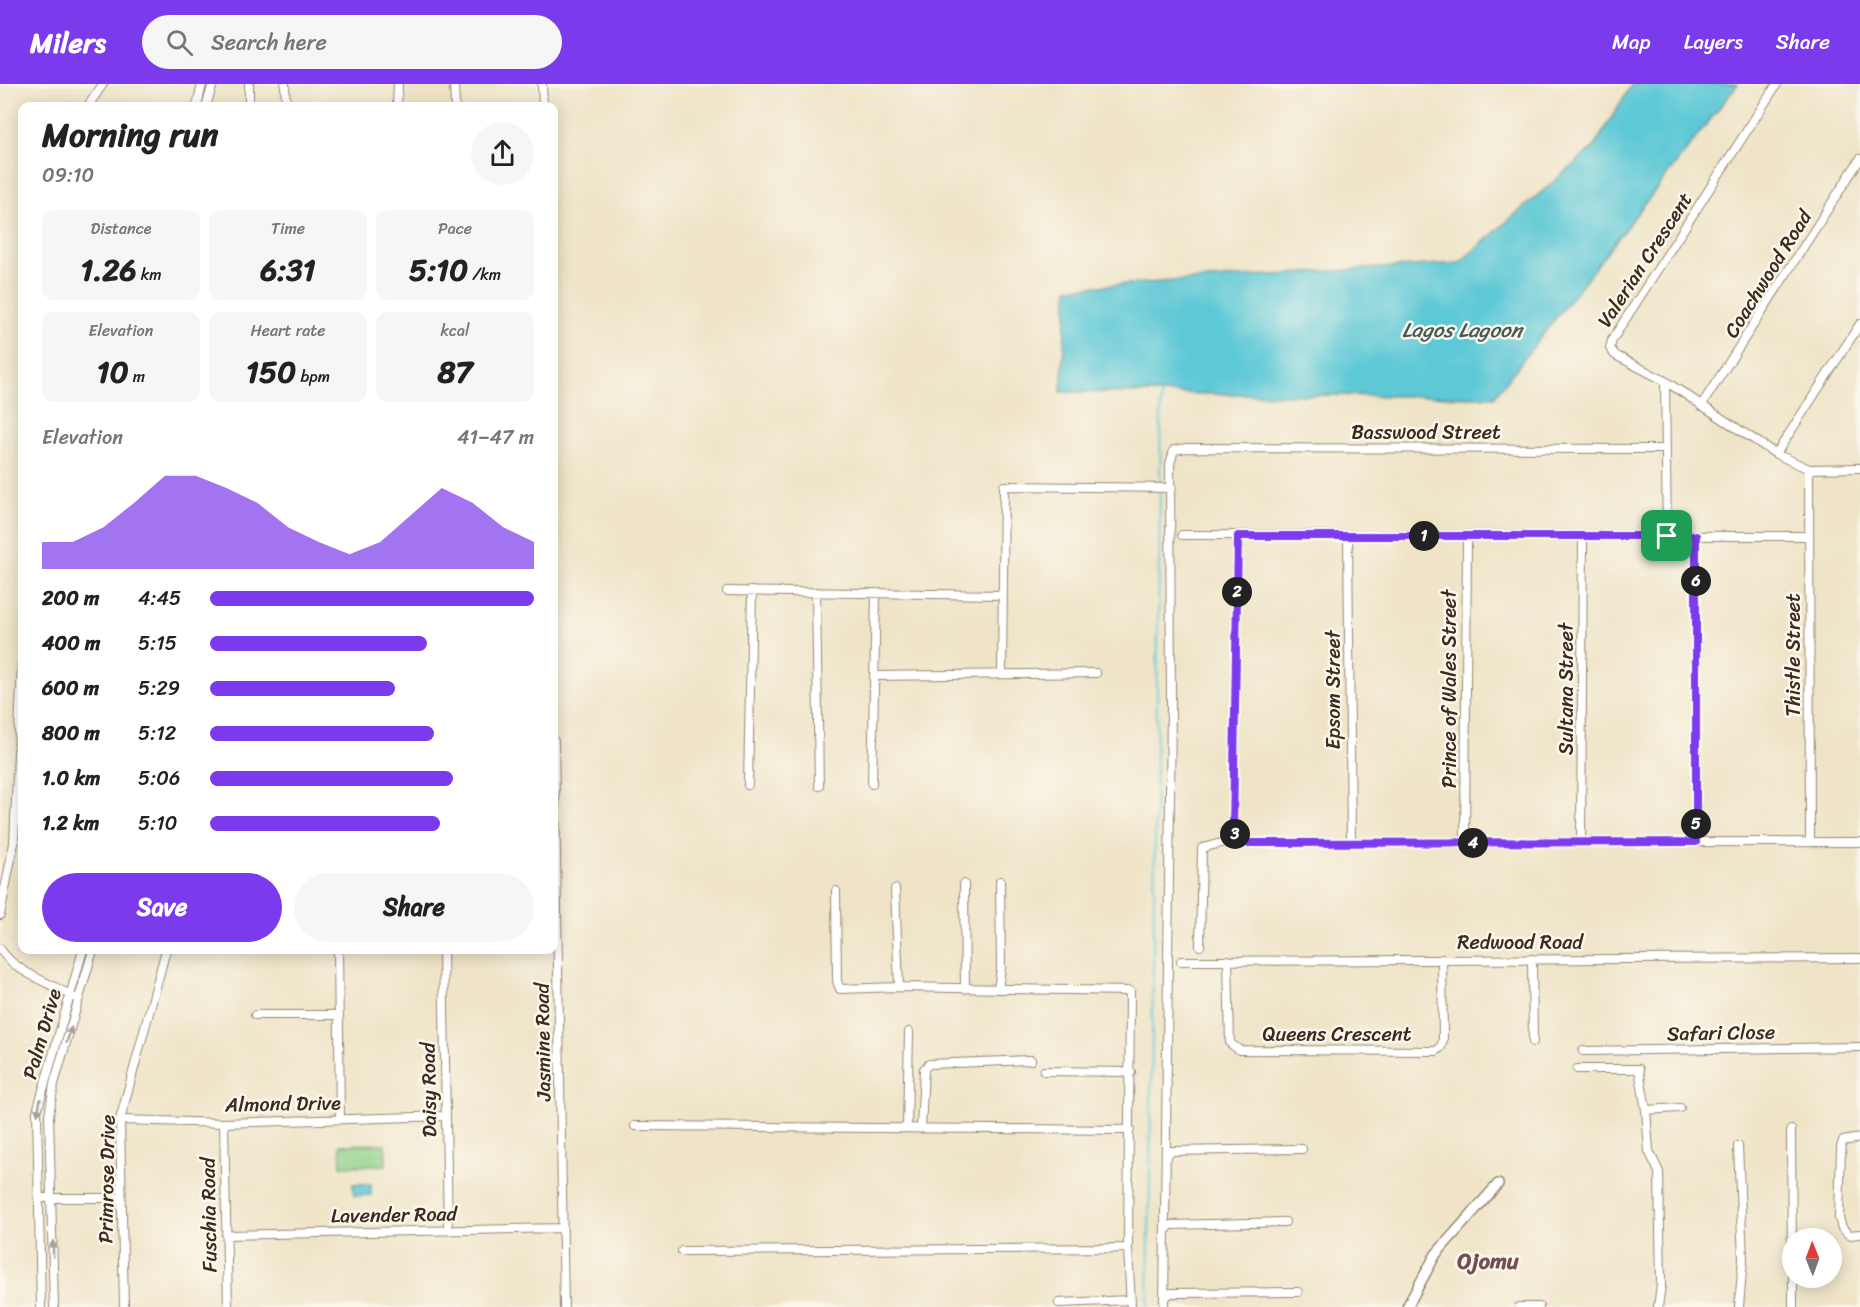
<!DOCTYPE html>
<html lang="en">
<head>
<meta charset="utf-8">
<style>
	body { margin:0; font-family:Sriracha,sans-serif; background:#f6f6f6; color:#222; height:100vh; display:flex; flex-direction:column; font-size:22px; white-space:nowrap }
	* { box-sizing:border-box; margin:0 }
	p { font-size:20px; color:#767676 }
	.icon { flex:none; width:33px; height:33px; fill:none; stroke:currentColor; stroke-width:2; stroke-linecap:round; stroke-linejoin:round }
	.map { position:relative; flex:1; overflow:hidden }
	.panel { position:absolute; left:18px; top:18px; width:540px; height:852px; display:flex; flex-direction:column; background:#fff; border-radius:12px; box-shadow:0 3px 15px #0003 }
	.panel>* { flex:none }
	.needle { width:39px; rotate:359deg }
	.tools { position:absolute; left:1782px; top:1144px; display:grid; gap:12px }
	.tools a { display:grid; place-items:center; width:60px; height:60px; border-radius:50%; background:#fff; box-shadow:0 3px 15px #0003; font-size:30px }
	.pin { position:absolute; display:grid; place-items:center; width:51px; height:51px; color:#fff; margin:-26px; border-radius:12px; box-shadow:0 3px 9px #0006 }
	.km { position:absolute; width:30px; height:30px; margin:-15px; border-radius:50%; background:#222; color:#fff; font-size:16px; line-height:30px; text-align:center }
	.round { display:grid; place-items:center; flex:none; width:63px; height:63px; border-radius:32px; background:#f6f6f6 }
	.summary { display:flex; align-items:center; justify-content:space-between; height:102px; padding:0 24px }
	h1 { font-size:33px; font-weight:800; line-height:45px }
	.figures { display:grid; grid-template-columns:repeat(3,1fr); gap:9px; height:102px; padding:6px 24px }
	.figures div { display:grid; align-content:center; border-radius:12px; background:#f6f6f6; text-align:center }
	.figures b { font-size:30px; font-weight:800 }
	.figures small { font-size:16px; font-weight:400 }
	.figures p { font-size:16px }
	.chart { height:168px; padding:12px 24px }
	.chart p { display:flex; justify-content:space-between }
	.chart svg { width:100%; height:108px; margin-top:6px; fill:#7c3aed; opacity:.7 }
	.primary-button { display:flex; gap:12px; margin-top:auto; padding:12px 24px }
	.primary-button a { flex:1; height:69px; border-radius:36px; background:#7c3aed; color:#fff; font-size:24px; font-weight:800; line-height:69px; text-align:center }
	.primary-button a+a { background:#f6f6f6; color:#222 }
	ul { padding:0 24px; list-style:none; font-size:20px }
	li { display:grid; grid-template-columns:96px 72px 1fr; align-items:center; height:45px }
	li i { height:15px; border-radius:8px; background:#7c3aed }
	header { display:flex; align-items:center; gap:36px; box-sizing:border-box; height:84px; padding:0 30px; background:#7c3aed; color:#fff }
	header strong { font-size:28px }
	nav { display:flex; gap:33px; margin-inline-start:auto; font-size:21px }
	.search { width:420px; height:54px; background:#f6f6f6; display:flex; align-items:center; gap:15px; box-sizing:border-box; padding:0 21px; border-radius:33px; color:#767676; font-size:22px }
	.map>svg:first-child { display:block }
	.green { fill:#8ed189; stroke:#647e54; stroke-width:1.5 }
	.water { fill:#5dc8d6; stroke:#4c797a; stroke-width:1.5 }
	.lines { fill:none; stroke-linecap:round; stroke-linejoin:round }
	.stream { stroke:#5dc8d6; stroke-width:2 }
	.minor-casing { stroke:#958772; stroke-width:10 }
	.tertiary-casing { stroke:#958772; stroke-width:12 }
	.minor { stroke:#fff; stroke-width:8 }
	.tertiary { stroke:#fff; stroke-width:9 }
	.oneway { fill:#a79f9a }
	.route-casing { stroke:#fff; stroke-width:12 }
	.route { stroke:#7c3aed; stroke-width:8 }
	.labels { text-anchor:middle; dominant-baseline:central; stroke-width:5; stroke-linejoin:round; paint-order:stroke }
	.street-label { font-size:20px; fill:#3b2a1e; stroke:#fbf7ec }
	.water-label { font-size:21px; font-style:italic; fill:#455955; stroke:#fbf7ec }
	.quarter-label { font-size:22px; font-weight:bold; fill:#744e53; stroke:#fbf7ec }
</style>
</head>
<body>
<header>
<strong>Milers</strong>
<div class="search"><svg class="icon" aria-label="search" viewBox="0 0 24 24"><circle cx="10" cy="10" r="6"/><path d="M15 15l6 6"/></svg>Search here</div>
<nav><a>Map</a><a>Layers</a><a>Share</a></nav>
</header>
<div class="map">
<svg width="1860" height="1223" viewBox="0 0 1860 1223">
	<rect width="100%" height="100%" fill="#fbf7ec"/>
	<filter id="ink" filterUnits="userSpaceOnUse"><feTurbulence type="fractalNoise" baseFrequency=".0167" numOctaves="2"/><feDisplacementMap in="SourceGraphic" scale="12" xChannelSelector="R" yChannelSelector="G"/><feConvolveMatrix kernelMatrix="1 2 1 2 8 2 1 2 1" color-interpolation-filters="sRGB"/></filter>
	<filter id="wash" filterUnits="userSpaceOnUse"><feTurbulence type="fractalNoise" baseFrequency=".008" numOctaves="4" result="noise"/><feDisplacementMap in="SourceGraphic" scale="24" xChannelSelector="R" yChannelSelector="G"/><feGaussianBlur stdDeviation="1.35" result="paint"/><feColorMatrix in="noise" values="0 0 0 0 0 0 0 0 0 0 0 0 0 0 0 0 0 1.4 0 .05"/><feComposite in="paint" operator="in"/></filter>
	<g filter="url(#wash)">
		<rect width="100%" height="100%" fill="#efe4c7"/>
		<!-- green -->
		<path class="green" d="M385,1060L386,1081L341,1082L340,1061Z"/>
		<!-- water -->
		<path class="water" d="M1632,0H1738L1494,313L1061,308L1068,204L1459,179L1594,63Z
			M353,1100H371V1111L354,1112Z"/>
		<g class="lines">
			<!-- stream -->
			<path class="stream" d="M1160,401L1161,309
				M1148,1223L1160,407"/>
		</g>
	</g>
	<g filter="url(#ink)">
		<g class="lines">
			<!-- minor casing -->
			<g class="minor-casing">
				<path id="minor" d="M285,0L286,22
					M454,0L455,22
					M542,0L543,22
					M1777,0L1612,256L1610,264L1615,271L1665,297L1776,370L1809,385L1860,384
					M88,22L103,0
					M197,22L202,0
					M206,22L213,0
					M249,22V0
					M397,22L398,0
					M1665,297L1667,452
					M1701,322L1860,75
					M1776,370L1860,240
					M1809,385L1810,757
					M1182,451L1809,452
					M1238,452L1233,746L1237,755L1243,759L1860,758
					M1348,452L1351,759
					M1696,452V758
					M727,507L1003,511
					M816,508L819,702
					M1002,588L1004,402L1172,404
					M874,592L1096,589
					M554,657L564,1223
					M872,700L876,509
					M748,701L752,507
					M1465,759L1467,452
					M1581,759L1583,452
					M964,800L965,905
					M895,805L899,903
					M836,807L837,897L840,905L899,903L1130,907L1128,1164L1131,1223
					M0,831L14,759L22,579
					M1200,862L1202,764L1237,755
					M0,865C16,889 49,898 73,913
					M338,866L340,1035
					M443,866L448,1146
					M1532,875L1533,958
					M1228,876L1230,959L1239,966L1436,967L1441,963L1443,956L1442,875
					M1181,877L1860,874
					M998,905L1001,884L1000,797
					M255,931H339
					M1583,967L1860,963
					M1577,985H1639L1646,1026
					M1044,987L1131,988
					M120,1036L224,1039L446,1032
					M224,1039L228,1223
					M635,1042L1130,1046
					M907,1044L909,948
					M921,1045L924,985L929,980L1031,976
					M1791,1046L1792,1179
					M1860,1054L1843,1057L1841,1063L1839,1134L1842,1144L1849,1151L1860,1150
					M1738,1062L1743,1175L1739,1223
					M1166,1072L1171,1067L1302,1065
					M39,1114H120
					M1165,1147L1171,1141L1285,1138
					M226,1151L562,1144
					M682,1167L1128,1164
					M1793,1194V1223
					M1164,1215L1170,1209L1298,1208
					M1059,1219L1131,1216
					M41,1223L37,1027L83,866
					M54,1223L49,1031L54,1000L93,866
					M124,1223L120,1036L166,866
					M1164,1223L1171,625L1170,380L1174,366L1187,364L1666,365
					M1519,1223H1539
					M1658,1223L1661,1201L1659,1088L1649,1067L1646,1026L1680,1024"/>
			</g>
			<!-- tertiary casing -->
			<g class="tertiary-casing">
				<path id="tertiary" d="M1407,1223L1436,1170L1498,1100"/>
			</g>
			<!-- minor -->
			<use href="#minor" class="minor"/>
			<!-- tertiary -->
			<use href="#tertiary" class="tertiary"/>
		</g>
		<!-- one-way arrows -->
		<defs><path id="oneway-solid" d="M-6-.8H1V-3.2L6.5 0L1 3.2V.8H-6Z" transform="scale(1.5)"/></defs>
		<g class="oneway">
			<use href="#oneway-solid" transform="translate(69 951) rotate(-73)"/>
			<use href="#oneway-solid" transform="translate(39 1023) rotate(100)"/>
			<use href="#oneway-solid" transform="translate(53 1165) rotate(-91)"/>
		</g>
	</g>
	<g class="lines" filter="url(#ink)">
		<!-- route casing -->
		<g class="route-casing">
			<path id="route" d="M1238,452H1696V758L1243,759L1237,755L1233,746Z"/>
		</g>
		<!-- route -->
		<use href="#route" class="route"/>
	</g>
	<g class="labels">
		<!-- street labels -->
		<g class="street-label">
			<text transform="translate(1645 176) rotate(-57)">Valerian Crescent</text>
			<text transform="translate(1768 190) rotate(-58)">Coachwood Road</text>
			<text x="1426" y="348">Basswood Street</text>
			<text transform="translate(1793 571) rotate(-90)">Thistle Street</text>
			<text transform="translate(1449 605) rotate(-90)">Prince of Wales Street</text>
			<text transform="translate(1566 605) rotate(-90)">Sultana Street</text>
			<text transform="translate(1333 606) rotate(-90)">Epsom Street</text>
			<text x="1520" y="858">Redwood Road</text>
			<text transform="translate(1721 949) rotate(-1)">Safari Close</text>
			<text transform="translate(42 950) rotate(-74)">Palm Drive</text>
			<text x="1337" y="950">Queens Crescent</text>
			<text transform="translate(543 958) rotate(-91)">Jasmine Road</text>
			<text transform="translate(429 1006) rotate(-91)">Daisy Road</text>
			<text transform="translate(283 1020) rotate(-1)">Almond Drive</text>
			<text transform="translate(107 1095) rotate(-89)">Primrose Drive</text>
			<text transform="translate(209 1131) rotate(-91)">Fuschia Road</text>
			<text transform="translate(394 1131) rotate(-1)">Lavender Road</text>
		</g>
		<!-- water labels -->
		<g class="water-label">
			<text x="1462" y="246">Lagos Lagoon</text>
		</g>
		<!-- quarter labels -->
		<g class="quarter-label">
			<text x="1488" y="1177">Ojomu</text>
		</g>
	</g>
</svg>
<div class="tools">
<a><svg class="needle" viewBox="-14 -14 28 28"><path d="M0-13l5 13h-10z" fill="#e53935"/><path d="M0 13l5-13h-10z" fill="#767676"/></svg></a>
</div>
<div class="pin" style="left:1667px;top:452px;background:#1e9e55"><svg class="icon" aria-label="arrive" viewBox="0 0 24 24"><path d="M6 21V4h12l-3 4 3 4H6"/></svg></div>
<b class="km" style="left:1424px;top:452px">1</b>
<b class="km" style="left:1237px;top:508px">2</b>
<b class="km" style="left:1235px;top:750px">3</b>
<b class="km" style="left:1473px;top:759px">4</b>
<b class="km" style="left:1696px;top:740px">5</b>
<b class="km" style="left:1696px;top:497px">6</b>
<section class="panel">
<div class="summary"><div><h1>Morning run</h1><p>09:10</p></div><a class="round"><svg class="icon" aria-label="share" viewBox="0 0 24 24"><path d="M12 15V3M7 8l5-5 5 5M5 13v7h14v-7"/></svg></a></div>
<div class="figures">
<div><p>Distance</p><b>1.26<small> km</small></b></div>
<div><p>Time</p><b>6:31</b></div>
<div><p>Pace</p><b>5:10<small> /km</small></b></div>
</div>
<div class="figures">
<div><p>Elevation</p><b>10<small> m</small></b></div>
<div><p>Heart rate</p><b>150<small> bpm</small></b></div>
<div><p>kcal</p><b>87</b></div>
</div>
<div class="chart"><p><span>Elevation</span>41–47 m</p>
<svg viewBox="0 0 160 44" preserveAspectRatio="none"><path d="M0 44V33L10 33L20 27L30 17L40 6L50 6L60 11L70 17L80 27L90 33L100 38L110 33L120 22L130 11L140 17L150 27L160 33V44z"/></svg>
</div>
<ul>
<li><b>200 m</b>4:45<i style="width:100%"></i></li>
<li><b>400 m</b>5:15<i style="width:67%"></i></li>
<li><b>600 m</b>5:29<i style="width:57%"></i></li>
<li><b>800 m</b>5:12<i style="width:69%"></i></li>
<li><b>1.0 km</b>5:06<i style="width:75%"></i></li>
<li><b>1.2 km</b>5:10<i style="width:71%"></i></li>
</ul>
<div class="primary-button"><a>Save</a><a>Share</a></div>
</section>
</div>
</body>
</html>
